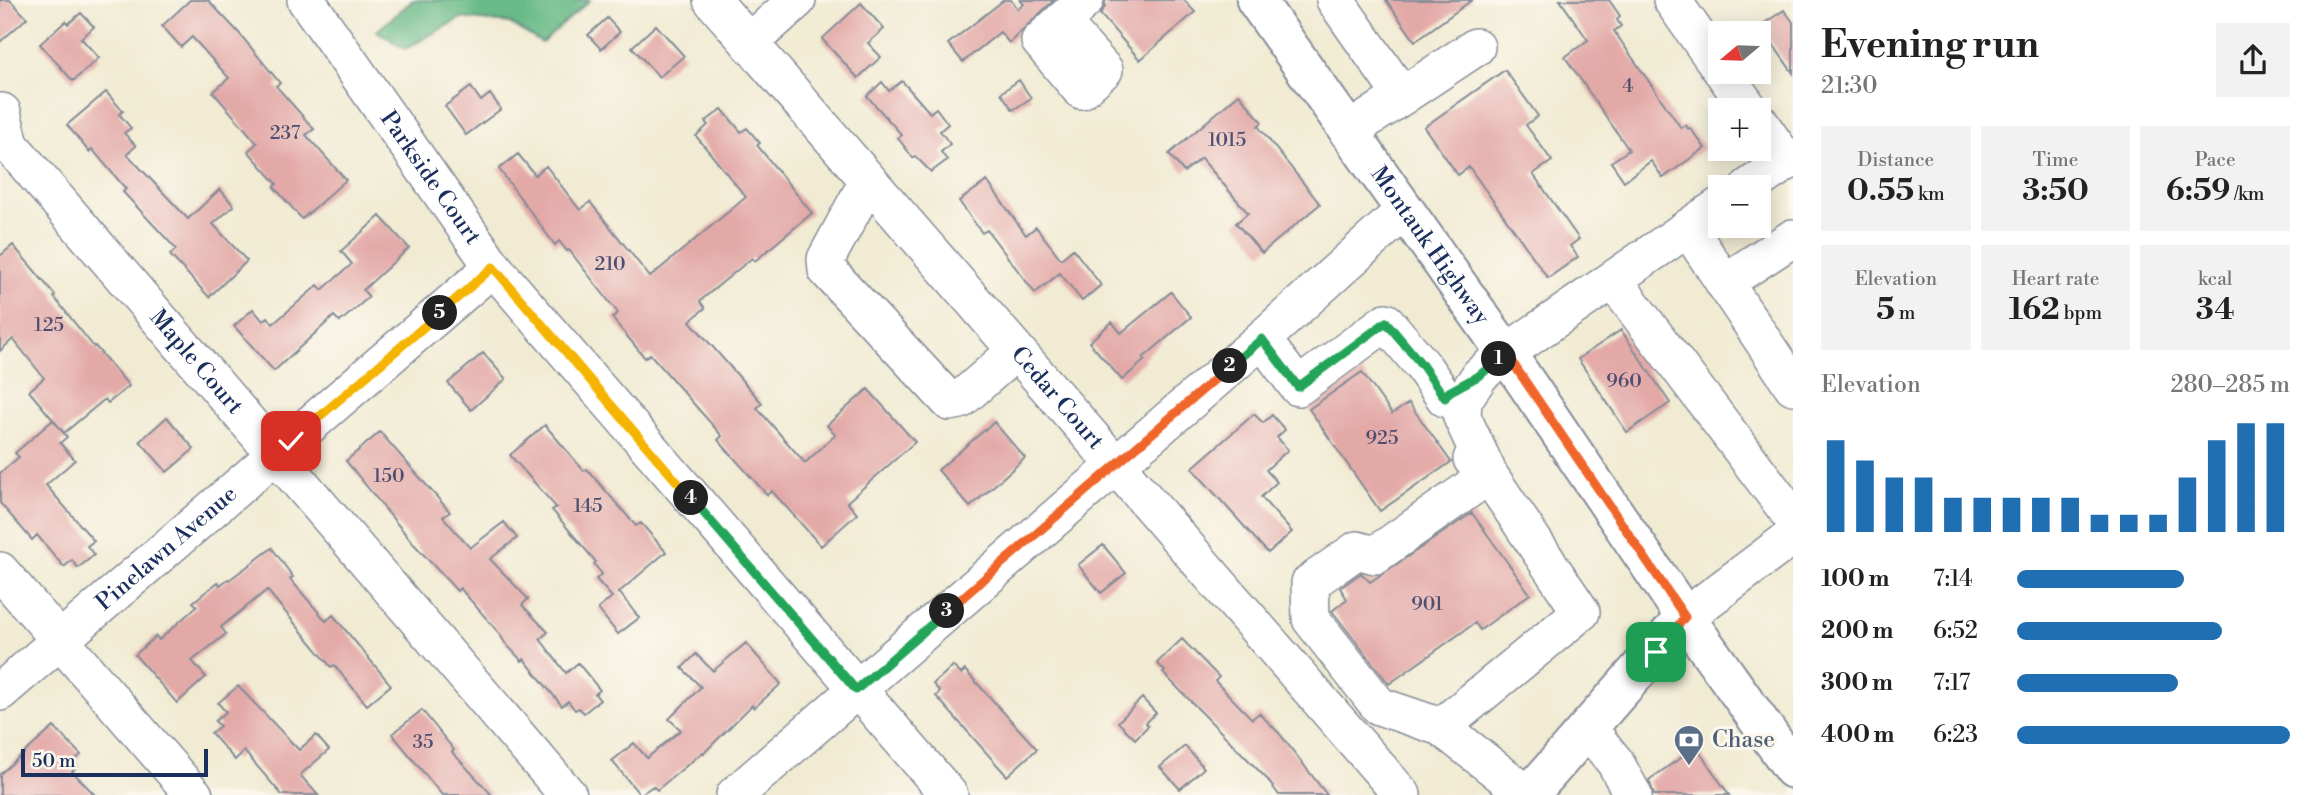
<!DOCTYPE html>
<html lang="en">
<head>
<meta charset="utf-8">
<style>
	body { margin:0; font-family:"Libre Bodoni",serif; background:#f2f2f2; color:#222; height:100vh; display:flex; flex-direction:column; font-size:26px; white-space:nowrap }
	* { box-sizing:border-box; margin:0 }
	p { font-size:23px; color:#767676 }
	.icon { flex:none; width:38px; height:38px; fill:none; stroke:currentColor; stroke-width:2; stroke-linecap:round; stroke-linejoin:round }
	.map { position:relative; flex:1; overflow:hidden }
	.details { display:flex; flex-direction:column; background:#fff; width:525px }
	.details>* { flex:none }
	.needle { width:46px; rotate:251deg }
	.fabs { position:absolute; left:1708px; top:21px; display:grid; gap:14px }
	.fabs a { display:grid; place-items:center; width:63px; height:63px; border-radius:0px; background:#fff; box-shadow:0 4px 18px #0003; font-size:35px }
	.scale { position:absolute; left:21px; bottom:18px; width:187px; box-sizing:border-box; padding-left:7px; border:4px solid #1b2f5e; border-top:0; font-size:19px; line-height:24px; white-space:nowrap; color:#1b2f5e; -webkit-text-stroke:5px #fbf7ec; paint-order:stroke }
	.pin { position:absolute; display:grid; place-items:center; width:60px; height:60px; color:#fff; margin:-30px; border-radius:14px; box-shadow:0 4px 10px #0006 }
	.km { position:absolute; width:35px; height:35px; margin:-18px; border-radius:50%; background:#222; color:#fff; font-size:19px; line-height:35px; text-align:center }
	.round { display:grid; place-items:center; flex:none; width:74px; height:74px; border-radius:0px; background:#f2f2f2 }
	.overview { display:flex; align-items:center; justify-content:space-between; height:119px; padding:0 28px }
	h1 { font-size:38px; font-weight:700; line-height:52px }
	.metrics { display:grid; grid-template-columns:repeat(3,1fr); gap:10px; height:119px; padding:7px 28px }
	.metrics div { display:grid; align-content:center; border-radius:0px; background:#f2f2f2; text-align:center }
	.metrics b { font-size:30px; font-weight:700 }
	.metrics small { font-size:19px; font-weight:400 }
	.metrics p { font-size:19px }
	.chart { height:196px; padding:14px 28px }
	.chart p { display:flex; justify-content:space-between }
	.chart svg { width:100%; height:126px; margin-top:7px; stroke:#1f6fb2; stroke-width:6 }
	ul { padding:0 28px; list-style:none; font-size:23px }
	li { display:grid; grid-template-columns:112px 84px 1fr; align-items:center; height:52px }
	li i { height:18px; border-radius:9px; background:#1f6fb2 }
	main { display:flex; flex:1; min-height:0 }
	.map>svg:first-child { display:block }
	.forest { fill:#68ba86; stroke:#427472; stroke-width:2 }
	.building { fill:#e3a9a7 }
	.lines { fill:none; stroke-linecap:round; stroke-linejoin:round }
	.minor-casing { stroke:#868d98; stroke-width:40 }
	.major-casing { stroke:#868d98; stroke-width:42 }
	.minor { stroke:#fff; stroke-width:37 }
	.major { stroke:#fff; stroke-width:38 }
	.split-1-casing { stroke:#fff; stroke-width:14 }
	.split-2-casing { stroke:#fff; stroke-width:14 }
	.split-3-casing { stroke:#fff; stroke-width:14 }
	.split-4-casing { stroke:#fff; stroke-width:14 }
	.split-5-casing { stroke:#fff; stroke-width:14 }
	.split-6-casing { stroke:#fff; stroke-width:14 }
	.split-1 { stroke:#f0652b; stroke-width:9 }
	.split-2 { stroke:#22a559; stroke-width:9 }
	.split-3 { stroke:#f0652b; stroke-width:9 }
	.split-4 { stroke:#22a559; stroke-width:9 }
	.split-5 { stroke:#f5b400; stroke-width:9 }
	.split-6 { stroke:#f5b400; stroke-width:9 }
	.labels { text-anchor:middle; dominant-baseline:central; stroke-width:6; stroke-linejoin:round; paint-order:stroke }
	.number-label { font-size:19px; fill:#4d4e70 }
	.street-label { font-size:23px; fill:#1b2f5e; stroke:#fbf7ec }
	.service-label { font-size:23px; fill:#4e5e75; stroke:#fbf7ec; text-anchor:start }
</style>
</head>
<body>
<main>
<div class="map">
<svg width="1793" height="795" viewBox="0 0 1793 795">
	<rect width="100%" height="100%" fill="#fbf7ec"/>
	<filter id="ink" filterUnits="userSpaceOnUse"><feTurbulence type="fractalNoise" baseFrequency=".0143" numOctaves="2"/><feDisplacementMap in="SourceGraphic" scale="14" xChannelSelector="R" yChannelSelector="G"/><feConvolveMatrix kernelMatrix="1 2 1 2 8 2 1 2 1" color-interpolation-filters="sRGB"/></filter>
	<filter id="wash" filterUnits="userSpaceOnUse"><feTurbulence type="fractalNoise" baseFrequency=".00686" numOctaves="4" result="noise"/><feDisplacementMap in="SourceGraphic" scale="28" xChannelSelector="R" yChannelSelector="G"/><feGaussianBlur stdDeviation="1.57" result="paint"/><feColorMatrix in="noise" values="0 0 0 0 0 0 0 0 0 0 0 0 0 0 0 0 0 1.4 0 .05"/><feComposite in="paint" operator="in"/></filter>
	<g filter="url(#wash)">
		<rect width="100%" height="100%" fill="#f1ebd3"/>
		<!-- forest -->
		<path class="forest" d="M413,0H590L542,43L509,23L461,18L405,49L377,31Z"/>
		<g id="blocks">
			<!-- building -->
			<path class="building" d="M0,0H10L27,18L0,42Z
				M190,0H208L239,33L280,83L276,86L314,129L306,135L346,180L302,219L274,187L277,184L248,151L257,143L213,92L229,78L192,37L181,47L162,26Z
				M1004,0H1011L1018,9L1024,4L1020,0H1054L1009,43L1000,32L963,62L948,44Z
				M1105,0H1184L1195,12L1140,60L1100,14L1105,7Z
				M1386,0H1472L1415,41Z
				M1560,0H1609L1620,16L1617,20L1621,26L1614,31L1681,128L1686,125L1688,129L1690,128L1705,148L1663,178L1651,161L1624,181L1611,162L1629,150L1565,57L1588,40Z
				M861,3L884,29L868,43L881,57L858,78L822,39Z
				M1784,10L1793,22V73L1760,26Z
				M81,13L94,27L81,38L99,58L73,81L40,44L66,21L68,24Z
				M607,18L620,32L601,49L588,35Z
				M656,25L684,56L659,77L632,47Z
				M1505,70L1538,116L1526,125L1552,161L1533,174L1579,239L1570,246L1578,257L1548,278L1469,167L1458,175L1424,127Z
				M1019,80L1031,98L1013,110L1001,93Z
				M902,81L930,113L936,108L948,124L940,131L950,144L941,152L947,160L931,172L915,156L913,158L898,138L902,135L867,96L882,82L889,91Z
				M471,87L481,101L490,94L501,109L466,135L445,106Z
				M106,92L123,111L119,114L131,128L124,133L136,146L127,154L188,219L220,189L234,206L213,224L247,261L209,297L170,255L176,249L123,192L126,189L92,149L89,152L67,125Z
				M1239,94L1262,122L1258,126L1320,204L1262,253L1236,223L1248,213L1201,158L1184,172L1169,154Z
				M722,109L741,132L747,128L760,143L757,145L812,213L755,261L752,258L700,301L705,308L690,321L762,403L757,408L805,463L835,435L827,425L868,389L915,442L847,502L857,514L821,546L772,491L767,495L718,440L722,436L650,354L645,358L612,318L618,313L569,250L567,251L559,241L555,245L499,169L518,154L535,175L546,166L580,210L590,202L650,277L746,197L696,136L708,125L705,122Z
				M987,181L1026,235L1036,227L1061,259L1073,249L1101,285L1082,301L1060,273L1035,293L987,230L982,233L959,201Z
				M380,216L409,248L363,290L369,297L340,322L334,316L274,371L234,326L253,309L263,321L268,317L273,324L318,285L322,290L352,264L341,251Z
				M13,245L55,295L54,297L94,347L95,346L129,386L108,403L105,399L64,433L29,391L44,378L13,339L0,351V256Z
				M1171,292L1191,317L1143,358L1145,360L1122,380L1089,342L1112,322L1121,333Z
				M1621,330L1670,403L1627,432L1578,359Z
				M483,353L506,379L471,410L448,383Z
				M1362,372L1392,414L1409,403L1451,462L1380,511L1309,409Z
				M1254,414L1263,423L1272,415L1285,430L1277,437L1288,450L1266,470L1277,482L1261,497L1292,532L1268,553L1192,468Z
				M167,417L194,449L167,472L140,441Z
				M53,420L67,437L60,443L75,460L46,485L94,541L87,546L94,555L78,568L72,560L64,567L37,535L32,540L0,503V473L19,457L15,453Z
				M994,422L1025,458L970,507L938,470Z
				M545,425L584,471L587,469L636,526L641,523L666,552L617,594L619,592L639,618L618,634L598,609L612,597L596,579L602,574L594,564L596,562L552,510L556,507L510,455Z
				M380,432L450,512L443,517L470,548L504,522L517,538L490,559L528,599L522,605L548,632L540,639L566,673L578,663L600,690L595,694L600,700L584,713L579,708L575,710L568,701L562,706L524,659L522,661L505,643L499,633L460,588L457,591L412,542L346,461Z
				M1472,513L1530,594L1480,630L1475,623L1389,684L1332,611L1347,599L1340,588L1361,573L1370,582Z
				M1103,545L1126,573L1101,593L1078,565Z
				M272,548L293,577L290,579L326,621L333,615L391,685L367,705L334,665L331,667L267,590L221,627L226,634L192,661L206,677L177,703L135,655L156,636L159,640L197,606L193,602L218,582L220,585L228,579L229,580Z
				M1182,639L1219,677L1215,681L1252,719L1259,713L1279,733L1327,795H1279L1267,779L1163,673L1165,671L1157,663Z
				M746,643L781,684L754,708L752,705L704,753L703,752L657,790L653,786L640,795L612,761L634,743L647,758L681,730L669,719L701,687L682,668L696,654L713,671Z
				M953,666L961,674L965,670L1037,749L1007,776L936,696L940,692L933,684Z
				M238,686L299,750L316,735L329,750L300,775L318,795H282L244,751L235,760L211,733L220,726L215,721L226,712L218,703Z
				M1142,698L1156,713L1146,723L1148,726L1135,739L1118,722Z
				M422,710L454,750L452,752L492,795H442L392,734Z
				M54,727L81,755L74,761L78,766L72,771L95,795H0V774Z
				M1185,746L1204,768L1180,789L1160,767Z
				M1696,747L1729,795H1654L1649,780Z"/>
		</g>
	</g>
	<g filter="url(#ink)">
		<use href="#blocks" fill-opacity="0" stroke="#868d98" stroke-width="2"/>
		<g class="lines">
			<!-- minor casing -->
			<g class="minor-casing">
				<g id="minor">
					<path id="s1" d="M306,0L493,267L949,795"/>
					<path id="s2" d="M712,0L1402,795"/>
					<path d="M1335,0L1402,96"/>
					<path d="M1672,0L1720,68"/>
					<path d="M1061,22L1104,70L1081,90L1040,41L1085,0"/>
					<path d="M749,43L797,0"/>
					<path d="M1723,72L1750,110"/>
					<path id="s3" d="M2,112L10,145L568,795"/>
					<path d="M1759,122L1787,162"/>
					<path d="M1348,132L1476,47"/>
					<path d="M868,181L826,259L827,270L950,402L960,400L1016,351"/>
					<path d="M1749,187L1793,157"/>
					<path d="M1688,228L1793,386"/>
					<path d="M1613,280L1793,518"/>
					<path d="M1724,283L1793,238"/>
					<path d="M1262,339L1298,387L1386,322L1422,365L1445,398"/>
					<path d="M1472,459L1489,475L1375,555L1357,550L1310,583L1311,619L1379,706L1441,727L1528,795"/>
					<path d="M0,571L194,795"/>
					<path d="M1685,617L1793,536"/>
					<path id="s4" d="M0,692L493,267"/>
					<path d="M1441,727L1581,612L1489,475L1462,417L1463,400L1474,384L1480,375L1506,353L1720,206"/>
					<path d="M1588,729L1615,762L1633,795"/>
					<path d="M735,795L1262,339L1404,211"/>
				</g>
			</g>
			<!-- major casing -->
			<g class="major-casing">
				<g id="major">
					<path id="s5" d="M1256,0L1506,353L1685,617L1793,769"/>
					<path d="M1529,795L1685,617"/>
				</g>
			</g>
			<!-- minor -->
			<use href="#minor" class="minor"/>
			<!-- major -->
			<use href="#major" class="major"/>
		</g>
	</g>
	<g class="lines" filter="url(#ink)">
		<!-- split-1 casing -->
		<g class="split-1-casing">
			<path id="split-1" d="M1499,359L1506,353L1685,617L1656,652"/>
		</g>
		<!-- split-2 casing -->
		<g class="split-2-casing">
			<path id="split-2" d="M1230,366L1262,339L1298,387L1386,322L1422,365L1445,398L1449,392L1480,375L1499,359"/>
		</g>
		<!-- split-3 casing -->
		<g class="split-3-casing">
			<path id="split-3" d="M947,611L1230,366"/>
		</g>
		<!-- split-4 casing -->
		<g class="split-4-casing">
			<path id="split-4" d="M691,498L856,690L947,611"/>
		</g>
		<!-- split-5 casing -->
		<g class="split-5-casing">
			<path id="split-5" d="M440,313L493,267L691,498"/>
		</g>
		<!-- split-6 casing -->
		<g class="split-6-casing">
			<path id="split-6" d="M291,441L440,313"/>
		</g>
		<!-- split-1 -->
		<use href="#split-1" class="split-1"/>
		<!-- split-2 -->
		<use href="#split-2" class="split-2"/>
		<!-- split-3 -->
		<use href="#split-3" class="split-3"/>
		<!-- split-4 -->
		<use href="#split-4" class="split-4"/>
		<!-- split-5 -->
		<use href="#split-5" class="split-5"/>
		<!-- split-6 -->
		<use href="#split-6" class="split-6"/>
	</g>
	<!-- icons -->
	<defs>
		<g id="bank-pin" transform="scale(1.575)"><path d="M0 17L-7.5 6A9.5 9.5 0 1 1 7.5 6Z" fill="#5c6f8a" stroke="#fbf7ec"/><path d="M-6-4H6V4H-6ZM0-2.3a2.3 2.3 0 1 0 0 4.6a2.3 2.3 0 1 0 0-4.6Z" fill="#fff"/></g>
	</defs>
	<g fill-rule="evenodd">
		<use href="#bank-pin" x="1689" y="740"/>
	</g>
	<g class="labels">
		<!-- number labels -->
		<g class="number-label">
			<text x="1628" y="86">4</text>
			<text x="285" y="133">237</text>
			<text x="1227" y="140">1015</text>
			<text x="610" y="264">210</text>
			<text x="49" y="325">125</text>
			<text x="1624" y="381">960</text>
			<text x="1382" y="438">925</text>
			<text x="389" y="476">150</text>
			<text x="588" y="506">145</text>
			<text x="1427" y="604">901</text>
			<text x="423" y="742">35</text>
		</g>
		<!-- street labels -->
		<g class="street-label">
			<text stroke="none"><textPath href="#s1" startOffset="217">Parkside Court</textPath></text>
			<text stroke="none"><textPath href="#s5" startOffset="301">Montauk Highway</textPath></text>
			<text stroke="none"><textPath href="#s3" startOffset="320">Maple Court</textPath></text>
			<text stroke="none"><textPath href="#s2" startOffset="527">Cedar Court</textPath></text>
			<text stroke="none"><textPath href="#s4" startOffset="220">Pinelawn Avenue</textPath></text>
		</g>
		<!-- service labels -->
		<g class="service-label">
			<text x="1712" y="740">Chase</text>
		</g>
	</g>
</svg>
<div class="fabs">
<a><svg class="needle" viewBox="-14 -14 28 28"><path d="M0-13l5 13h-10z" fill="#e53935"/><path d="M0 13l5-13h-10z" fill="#767676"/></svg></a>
<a>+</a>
<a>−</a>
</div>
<div class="scale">50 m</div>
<div class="pin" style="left:1656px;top:652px;background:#1e9e55"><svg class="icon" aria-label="arrive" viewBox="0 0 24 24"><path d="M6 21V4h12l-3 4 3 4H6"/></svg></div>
<div class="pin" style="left:291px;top:441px;background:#d93025"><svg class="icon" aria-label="check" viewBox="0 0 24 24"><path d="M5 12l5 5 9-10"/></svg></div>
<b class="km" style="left:1499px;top:359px">1</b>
<b class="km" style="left:1230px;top:366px">2</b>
<b class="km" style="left:947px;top:611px">3</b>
<b class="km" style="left:691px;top:498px">4</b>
<b class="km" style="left:440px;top:313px">5</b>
</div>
<section class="details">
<div class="overview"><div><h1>Evening run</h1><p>21:30</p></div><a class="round"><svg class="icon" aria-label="share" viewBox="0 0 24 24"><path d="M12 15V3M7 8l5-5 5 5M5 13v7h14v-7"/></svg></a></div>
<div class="metrics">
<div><p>Distance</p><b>0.55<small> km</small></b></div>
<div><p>Time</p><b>3:50</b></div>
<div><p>Pace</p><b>6:59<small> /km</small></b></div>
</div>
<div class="metrics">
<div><p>Elevation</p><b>5<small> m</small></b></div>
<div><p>Heart rate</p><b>162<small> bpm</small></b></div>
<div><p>kcal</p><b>34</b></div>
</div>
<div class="chart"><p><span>Elevation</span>280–285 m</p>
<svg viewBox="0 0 160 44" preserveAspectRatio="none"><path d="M5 44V12M15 44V19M25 44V25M35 44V25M45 44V32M55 44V32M65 44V32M75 44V32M85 44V32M95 44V38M105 44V38M115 44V38M125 44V25M135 44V12M145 44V6M155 44V6"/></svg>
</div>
<ul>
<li><b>100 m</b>7:14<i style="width:61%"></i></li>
<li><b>200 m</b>6:52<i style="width:75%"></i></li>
<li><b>300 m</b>7:17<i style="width:59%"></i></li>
<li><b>400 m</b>6:23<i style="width:100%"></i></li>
</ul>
</section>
</main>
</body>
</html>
